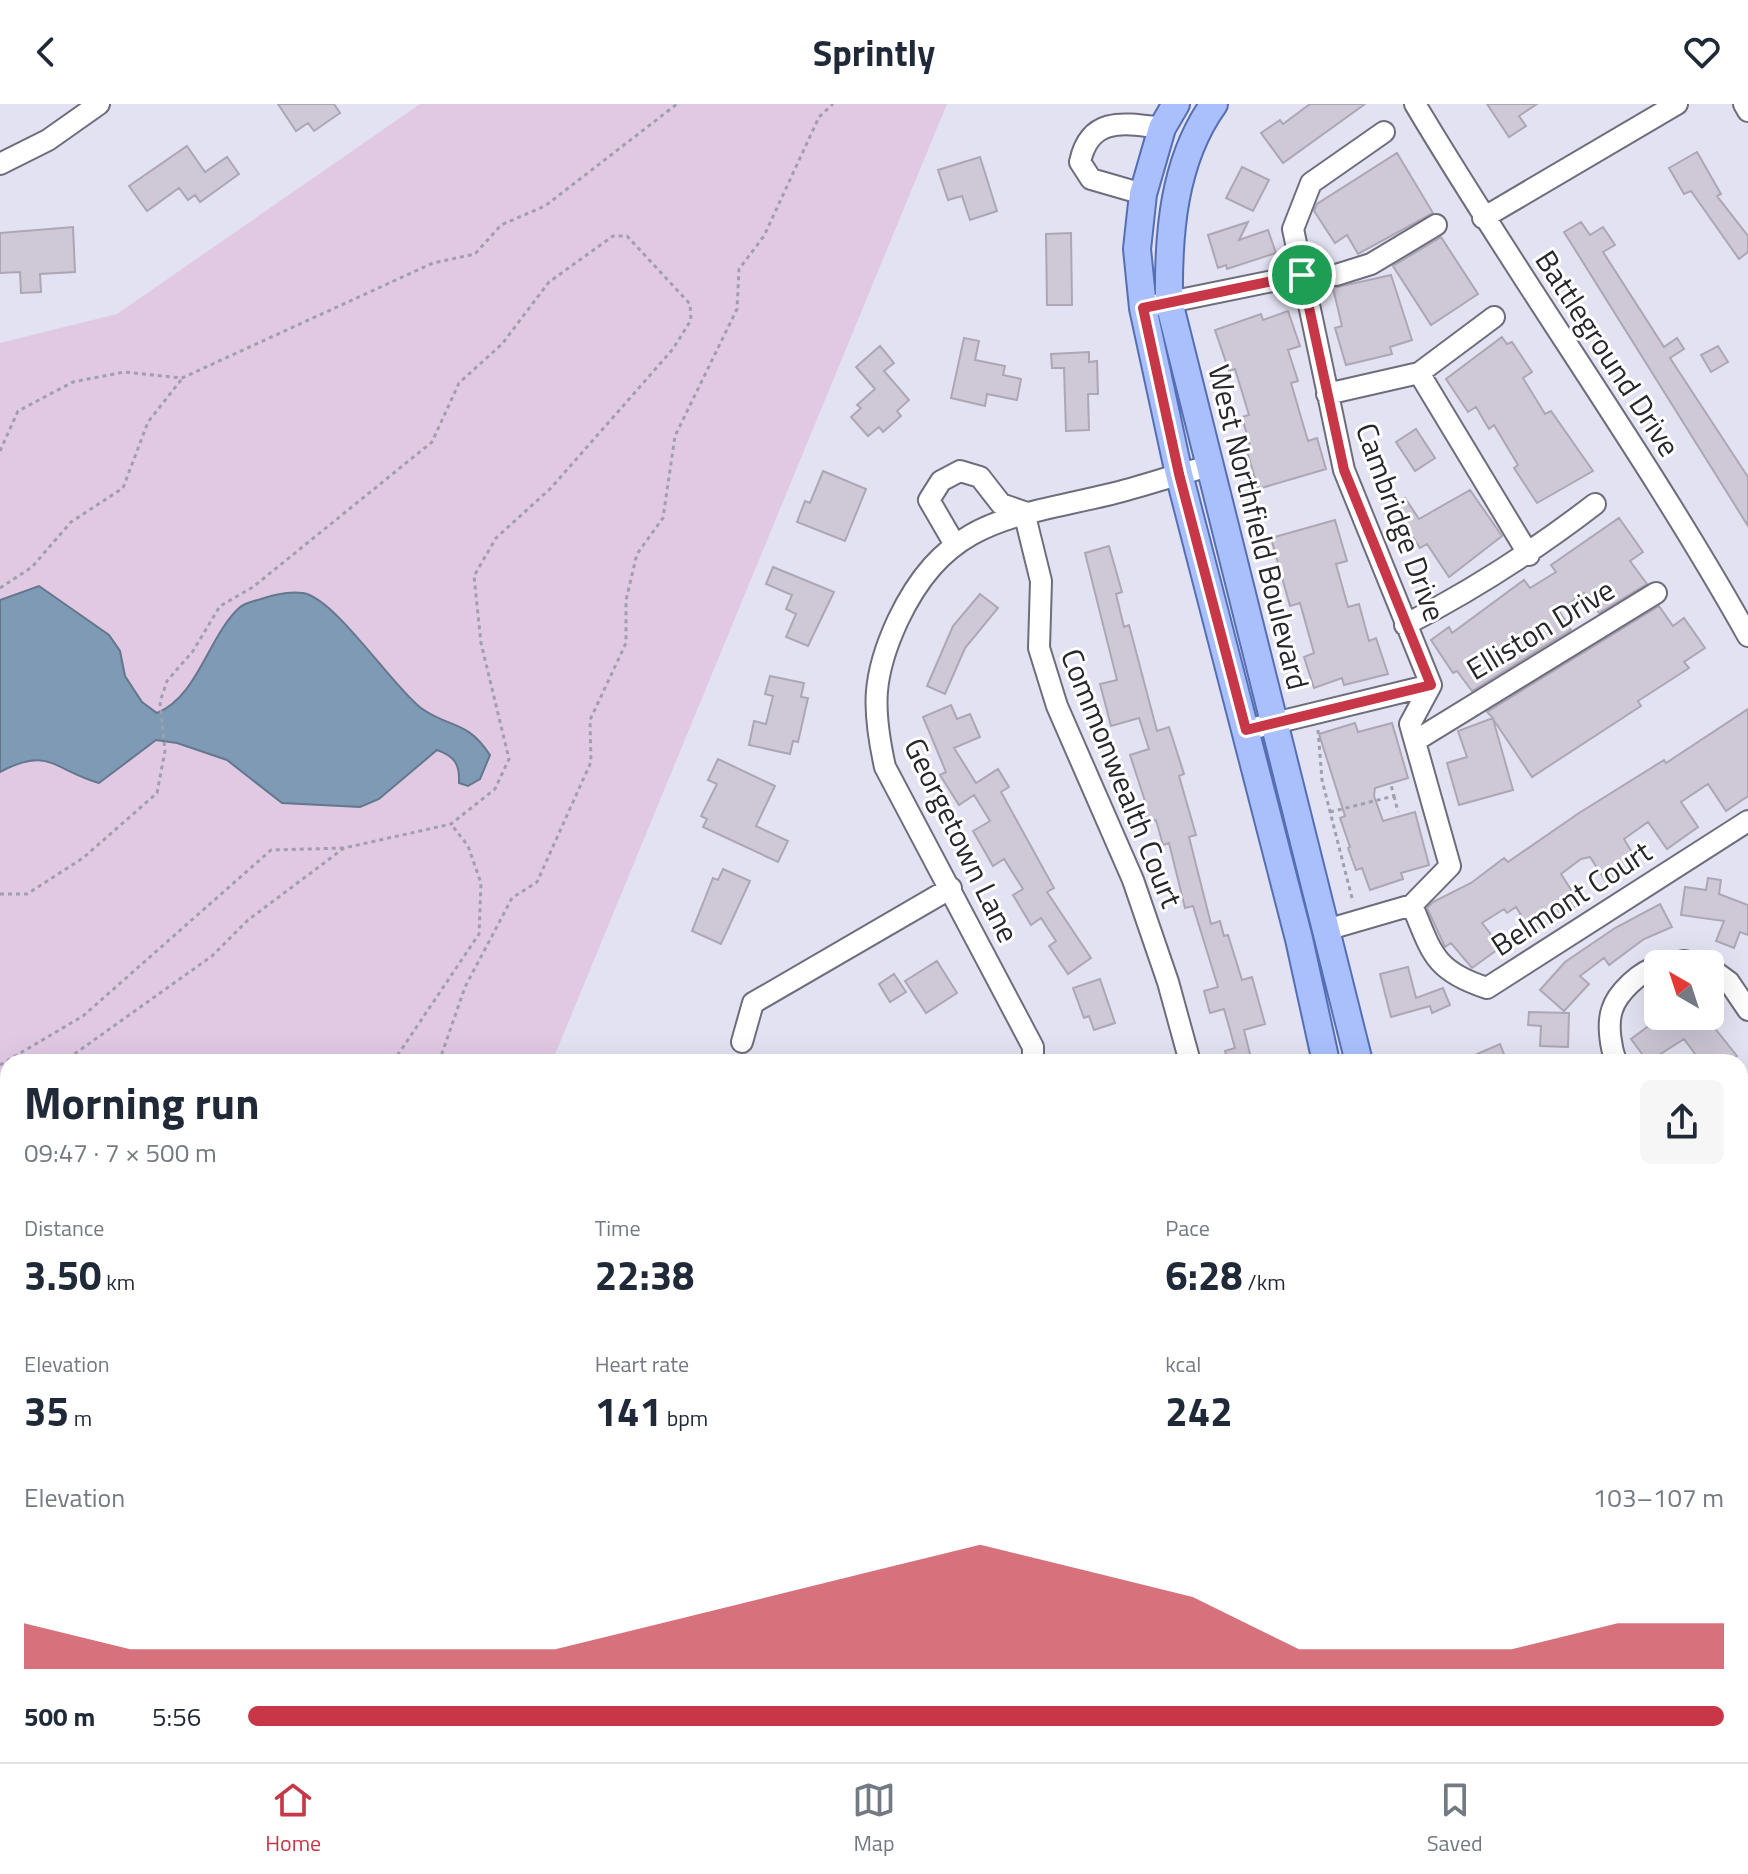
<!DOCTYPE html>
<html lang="en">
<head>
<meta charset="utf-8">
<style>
	body { margin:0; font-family:"Titillium Web",sans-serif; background:#f6f6f7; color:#1f2937; height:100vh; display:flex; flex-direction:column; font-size:30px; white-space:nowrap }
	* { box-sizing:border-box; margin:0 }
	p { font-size:26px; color:#747a83 }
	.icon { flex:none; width:44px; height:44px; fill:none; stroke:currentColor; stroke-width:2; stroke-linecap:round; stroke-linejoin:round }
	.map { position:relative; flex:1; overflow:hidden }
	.side { position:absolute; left:0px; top:950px; width:1748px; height:708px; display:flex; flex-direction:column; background:#fff; border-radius:24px 24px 0 0; box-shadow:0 8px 32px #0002 }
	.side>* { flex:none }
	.needle { width:52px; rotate:321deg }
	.controls { position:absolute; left:1644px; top:846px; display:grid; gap:16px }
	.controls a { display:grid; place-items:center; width:80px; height:80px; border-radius:12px; background:#fff; box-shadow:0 8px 32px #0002; font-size:40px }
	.pin { position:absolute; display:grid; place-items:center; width:68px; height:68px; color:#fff; margin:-34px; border:4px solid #fff; border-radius:50%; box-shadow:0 2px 8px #0007 }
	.round { display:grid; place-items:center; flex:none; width:84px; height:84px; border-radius:12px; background:#f6f6f7 }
	.overview { display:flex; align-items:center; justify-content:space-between; height:136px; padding:0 24px }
	h1 { font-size:44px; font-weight:700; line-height:60px }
	.stats { display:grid; grid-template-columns:repeat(3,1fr); gap:12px; height:136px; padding:8px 24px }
	.stats div { display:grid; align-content:center }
	.stats b { font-size:40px; font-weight:700 }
	.stats small { font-size:22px; font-weight:400 }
	.stats p { font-size:22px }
	.chart { height:224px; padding:16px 24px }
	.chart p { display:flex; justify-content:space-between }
	.chart svg { width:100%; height:144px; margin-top:8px; fill:#c73747; opacity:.7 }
	ul { padding:0 24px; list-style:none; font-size:26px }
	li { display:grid; grid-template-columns:128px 96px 1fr; align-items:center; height:60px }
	li i { height:20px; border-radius:10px; background:#c73747 }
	header { display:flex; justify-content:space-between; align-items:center; height:104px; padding:0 24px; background:#fff; font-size:36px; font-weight:700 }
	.menu { display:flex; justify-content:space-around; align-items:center; height:112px; border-top:2px solid #e0e1e3; background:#fff; font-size:22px; color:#747a83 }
	.menu a { display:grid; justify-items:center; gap:4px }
	.menu .on { color:#c73747 }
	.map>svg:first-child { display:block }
	.built { fill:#d8d8ef }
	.green { fill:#e1c9e4 }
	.water { fill:#7e9ab5; stroke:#64778c; stroke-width:2 }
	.building { fill:#cec8d7; stroke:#ada7b5; stroke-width:2 }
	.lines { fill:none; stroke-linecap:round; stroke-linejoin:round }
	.minor-casing { stroke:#6d6d7b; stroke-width:24 }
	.major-casing { stroke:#566fb3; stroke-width:30 }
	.path { stroke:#a0a0ac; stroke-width:3; stroke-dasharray:4 4; stroke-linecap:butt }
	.minor { stroke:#fff; stroke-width:20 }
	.major { stroke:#a9c0fd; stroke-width:26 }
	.route-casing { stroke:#fff; stroke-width:16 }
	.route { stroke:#c73747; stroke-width:10 }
	.labels { text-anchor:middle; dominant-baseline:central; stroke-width:6; stroke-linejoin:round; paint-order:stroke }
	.street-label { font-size:30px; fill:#26262c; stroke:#fff }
</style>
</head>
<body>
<header><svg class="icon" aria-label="back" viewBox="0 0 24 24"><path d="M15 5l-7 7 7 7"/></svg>Sprintly<svg class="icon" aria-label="heart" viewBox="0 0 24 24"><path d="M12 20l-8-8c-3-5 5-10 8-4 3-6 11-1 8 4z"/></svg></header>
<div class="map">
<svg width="1748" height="1658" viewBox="0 0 1748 1658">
	<rect width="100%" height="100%" fill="#e2e2f2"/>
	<!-- built -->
	<path class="built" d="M722,1650H1345V1658H719Z
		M1427,1650H1605L1677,1658H1426Z"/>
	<!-- green -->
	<path class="green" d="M420,0H947L552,958H8V1650H372V1658H0V239L117,210Z"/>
	<!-- water -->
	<path class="water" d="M39,482L109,531L120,547L125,572L142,598L157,609C198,592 208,533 239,504C244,499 254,497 261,495C275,490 289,487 303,489C335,494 392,582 421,604C450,625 466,615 490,651L480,675L468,682L459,679C460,661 455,652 437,646L379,695L360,703L282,699L227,656L177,639L156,636L99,679C52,665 49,642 0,668V496Z"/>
	<!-- building -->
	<path class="building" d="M278,0H334L340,9L314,27L308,19L296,27Z
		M1310,0H1365L1283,59L1261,29L1280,16L1283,20Z
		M1487,0H1537L1519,12L1526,22L1509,33Z
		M187,42L205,68L227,53L239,70L200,98L195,91L188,96L179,84L147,107L129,82Z
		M1697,48L1721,90L1717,92L1748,132V148L1739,155L1691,87L1684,90L1669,64Z
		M1397,49L1433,109L1358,150L1347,131L1335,139L1314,107L1317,100Z
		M980,53L997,107L970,116L962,92L948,96L938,66Z
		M1242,63L1269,76L1253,107L1226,94Z
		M1248,118L1239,136L1268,126L1276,149L1227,165L1226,161L1218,164L1208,131Z
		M1581,118L1590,131L1603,123L1615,141L1603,148L1664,243L1677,234L1684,245L1670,254L1748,373V422L1564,128Z
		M73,123L75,168L40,170L41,188L21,189L20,168L0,169V129Z
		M1071,129L1072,201H1047L1046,130Z
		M1441,133L1478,190L1431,221L1393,162Z
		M1391,171L1412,236L1390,243L1392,250L1346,261L1335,224L1342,222L1333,184Z
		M1288,207L1300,242L1288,246L1298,277L1291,279L1308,337L1317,334L1326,365L1258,385L1246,343L1250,342L1242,313L1249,311L1235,265L1229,267L1215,226L1261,210L1263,216Z
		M1502,233L1507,240L1512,238L1532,268L1523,274L1545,310L1551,307L1593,367L1537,399L1514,364L1518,361L1494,321L1489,325L1476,303L1468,308L1446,275Z
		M964,234L979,237L975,256L1005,262L1003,271L1021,275L1017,296L987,290L985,302L951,294Z
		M880,242L894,259L884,267L909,296L897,307L901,312L883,328L879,323L868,332L851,313L861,304L857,301L875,285L856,263Z
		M1718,242L1728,258L1711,268L1701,251Z
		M1089,248V258L1097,257L1098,290H1088L1089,326L1066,327L1064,264H1052L1051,250Z
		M1416,325L1435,354L1415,367L1396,338Z
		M823,367L866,385L845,437L797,418L805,397L810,399Z
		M1470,386L1502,432L1449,473L1427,440L1420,444L1401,415L1392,420L1384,408L1405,394L1419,415Z
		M1619,414L1643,448L1630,457L1647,480L1599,509L1584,489L1559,507L1571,526L1472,587L1457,567L1453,569L1431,536L1449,523L1452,529L1524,476L1530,484L1556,468L1551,461Z
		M1335,416L1347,457L1336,460L1348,503L1359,500L1369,537L1376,534L1388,570L1344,581L1342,574L1314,584L1304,553L1314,549L1300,499L1290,502L1271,434Z
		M1109,442L1122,488L1116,490L1124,523L1129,521L1157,627L1169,623L1184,670L1179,672L1196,731L1189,733L1211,820L1220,817L1224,832L1228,831L1242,876L1252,873L1265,920L1244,926L1252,958H1228L1225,947L1235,944L1224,905L1210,909L1204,887L1218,883L1193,802L1185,804L1169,739L1163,741L1156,716L1147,719L1142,701L1146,700L1130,651L1149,645L1139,614L1111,622L1100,580L1117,576L1085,449Z
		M773,463L834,488L808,542L786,533L796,510L786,505L792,491L766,480Z
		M980,490L998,504L965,544L945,590L927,582L953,522Z
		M1659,502L1673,522L1684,514L1705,544L1684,558L1689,564L1638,597L1641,602L1532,673L1493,615L1513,686L1459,701L1447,659L1467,653L1458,627L1493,614L1487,608Z
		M770,572L804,579L801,593L808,594L798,638L793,637L790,650L749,641L754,617L766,620L773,592L765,590Z
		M951,601L957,615L970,610L980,633L954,644L976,679L998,665L1009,683L1001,688L1054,784L1047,788L1091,854L1068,870L1049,842L1056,837L1041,814L1031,821L1013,791L1023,785L1004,755L993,762L973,727L990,717L974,691L959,701L940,671L946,668L923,613Z
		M1748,605V692L1726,707L1708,680L1681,698L1698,723L1667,745L1648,718L1624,735L1640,762L1608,781L1590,753L1581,755L1561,770L1580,800L1532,829L1516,803L1507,809L1504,805L1482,819L1501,843L1472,864L1451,839L1445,843L1427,804L1433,798L1471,779L1504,754L1508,758L1579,709L1664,656L1666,659Z
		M1355,619L1358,628L1392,619L1408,674L1375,684L1374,692L1383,717L1415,708L1429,761L1401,769L1403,775L1370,786L1362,764L1356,766L1348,744L1350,743L1340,714L1345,712L1319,630Z
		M718,655L775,682L756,722L788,737L778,758L703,723L707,715L701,712L717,680L708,676Z
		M723,765L750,777L721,840L692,827L713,774L718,776Z
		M1708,774L1721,776L1719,790L1748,801V831L1740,828L1734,844L1716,837L1724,817L1681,811L1685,783L1706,786Z
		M1660,800L1672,823L1644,835L1609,861L1604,854L1580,872L1589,880L1564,907L1540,886L1565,858L1615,824Z
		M937,857L957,889L926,909L905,877Z
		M1408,863L1416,894L1443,884L1450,901L1432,909L1430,902L1391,913L1380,870Z
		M894,870L906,888L890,898L879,880Z
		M1100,875L1115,919L1094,926L1089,912L1084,914L1073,884Z
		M1529,908L1569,909L1568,943L1540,942L1541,922L1528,921Z
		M1662,912H1705L1737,952L1729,958H1701L1684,935L1648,958L1631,935Z
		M1500,940L1507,958H1459Z"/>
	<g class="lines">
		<!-- minor casing -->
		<g class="minor-casing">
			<path id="minor" d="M1415,0C1522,180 1646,350 1748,532
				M1744,0L1748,7
				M0,60L48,36L99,0
				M1143,90L1091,75L1080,58C1090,12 1124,19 1162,24
				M1483,114L1677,0
				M1155,201L1302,171H1336L1371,160L1436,121
				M1419,269L1529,451
				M1327,290L1419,269L1494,213
				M954,439L929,396L941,377L960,367L980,373L1001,400L1024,408L1041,477L1039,544L1057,602L1133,776L1168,878L1190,958
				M1405,521C1473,486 1534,447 1595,400
				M1246,626L1431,581
				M1415,637L1656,489
				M1412,801C1432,849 1434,867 1487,884L1748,717
				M1326,826L1412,801L1450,762L1410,620L1431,581L1344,366L1293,125L1311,79L1384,28
				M1670,860L1684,857L1696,860
				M1710,864L1729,878L1748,906
				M742,938L753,899L951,784
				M1033,958V943L885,663C872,604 872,572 898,516C947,413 1012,414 1111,390C1144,382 1177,370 1210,362
				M1616,958C1611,944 1607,921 1612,906C1617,889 1641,866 1658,863
				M1740,1180L1748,1193
				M750,1658L751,1650
				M855,1658L864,1650
				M1447,1658L1448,1653L1557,1658"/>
		</g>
		<!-- major casing -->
		<g class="major-casing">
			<path id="major" d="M1176,0L1162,24L1143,90L1137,145L1143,204L1179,370L1299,835L1326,958
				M1214,0C1173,57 1168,131 1169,198L1359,958
				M1369,1658L1370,1650
				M1400,1658L1401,1650"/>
		</g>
		<!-- path -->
		<path class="path" d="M0,347L18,307L73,278L124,268L182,274L433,159L475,150L501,121L545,102L677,0
			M0,484L32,463L71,418L123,384L148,318L181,276
			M1318,626L1322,676L1353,798
			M1394,692L1398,708
			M1330,708L1394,692L1391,681
			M0,790H27L83,754L157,689L165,647L160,598L167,577L193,547L220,502L253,483L432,338L459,279L502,240L549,178L613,132H627L690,200L691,216L673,245L551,384L496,434L474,472L481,539L509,655L495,685L451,720L344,744L248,816L212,852L73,951L57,958
			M393,958L479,830L481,779L468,742L451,720
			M439,958L465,883L512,794L537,778L591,658L590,616L626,539V496L637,450L663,414L675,332L737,205L739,165L764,132L819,13L833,0
			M0,961L83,912L271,746L344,744
			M0,995L8,988
			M16,1658L19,1650
			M240,1658L241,1650"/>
		<!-- minor -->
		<use href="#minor" class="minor"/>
		<!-- major -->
		<use href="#major" class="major"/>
	</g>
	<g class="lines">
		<!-- route casing -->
		<g class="route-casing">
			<path id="route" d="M1302,171L1344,366L1431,581L1246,626L1179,370L1143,204Z"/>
		</g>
		<!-- route -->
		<use href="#route" class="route"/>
	</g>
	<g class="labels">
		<!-- street labels -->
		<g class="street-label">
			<text transform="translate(1608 249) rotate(57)">Battleground Drive</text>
			<text transform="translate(1401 418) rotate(70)">Cambridge Drive</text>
			<text transform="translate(1259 423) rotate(76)">West Northfield Boulevard</text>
			<text transform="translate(1540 525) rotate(-31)">Elliston Drive</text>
			<text transform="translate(1122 674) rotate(68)">Commonwealth Court</text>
			<text transform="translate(962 736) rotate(64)">Georgetown Lane</text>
			<text transform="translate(1571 794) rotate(-33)">Belmont Court</text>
		</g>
	</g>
</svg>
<div class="controls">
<a><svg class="needle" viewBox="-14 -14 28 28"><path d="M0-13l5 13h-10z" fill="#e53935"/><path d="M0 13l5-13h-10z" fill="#747a83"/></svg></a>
</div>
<div class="pin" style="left:1302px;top:171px;background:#1e9e55"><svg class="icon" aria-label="arrive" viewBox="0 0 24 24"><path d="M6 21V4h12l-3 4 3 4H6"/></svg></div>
<section class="side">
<div class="overview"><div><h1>Morning run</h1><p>09:47 · 7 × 500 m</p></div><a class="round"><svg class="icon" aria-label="share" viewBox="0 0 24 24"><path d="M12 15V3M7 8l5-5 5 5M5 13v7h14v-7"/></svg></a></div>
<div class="stats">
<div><p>Distance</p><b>3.50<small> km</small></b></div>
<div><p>Time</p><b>22:38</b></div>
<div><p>Pace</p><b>6:28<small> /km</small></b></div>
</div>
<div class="stats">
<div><p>Elevation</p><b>35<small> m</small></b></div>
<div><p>Heart rate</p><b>141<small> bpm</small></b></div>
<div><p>kcal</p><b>242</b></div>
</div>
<div class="chart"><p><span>Elevation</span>103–107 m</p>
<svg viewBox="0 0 160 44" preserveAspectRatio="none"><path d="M0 44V30L10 38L20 38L30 38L40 38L50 38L60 30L70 22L80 14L90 6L100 14L110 22L120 38L130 38L140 38L150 30L160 30V44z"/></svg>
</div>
<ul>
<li><b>500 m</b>5:56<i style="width:100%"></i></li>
</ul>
</section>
</div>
<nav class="menu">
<a class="on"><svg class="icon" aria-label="home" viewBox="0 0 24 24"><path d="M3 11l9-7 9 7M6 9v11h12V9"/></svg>Home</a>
<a><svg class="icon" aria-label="map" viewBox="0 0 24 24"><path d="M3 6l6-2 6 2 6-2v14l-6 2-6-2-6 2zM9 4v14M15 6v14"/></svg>Map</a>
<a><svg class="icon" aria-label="saved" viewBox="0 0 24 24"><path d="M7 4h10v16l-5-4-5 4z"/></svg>Saved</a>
</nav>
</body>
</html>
